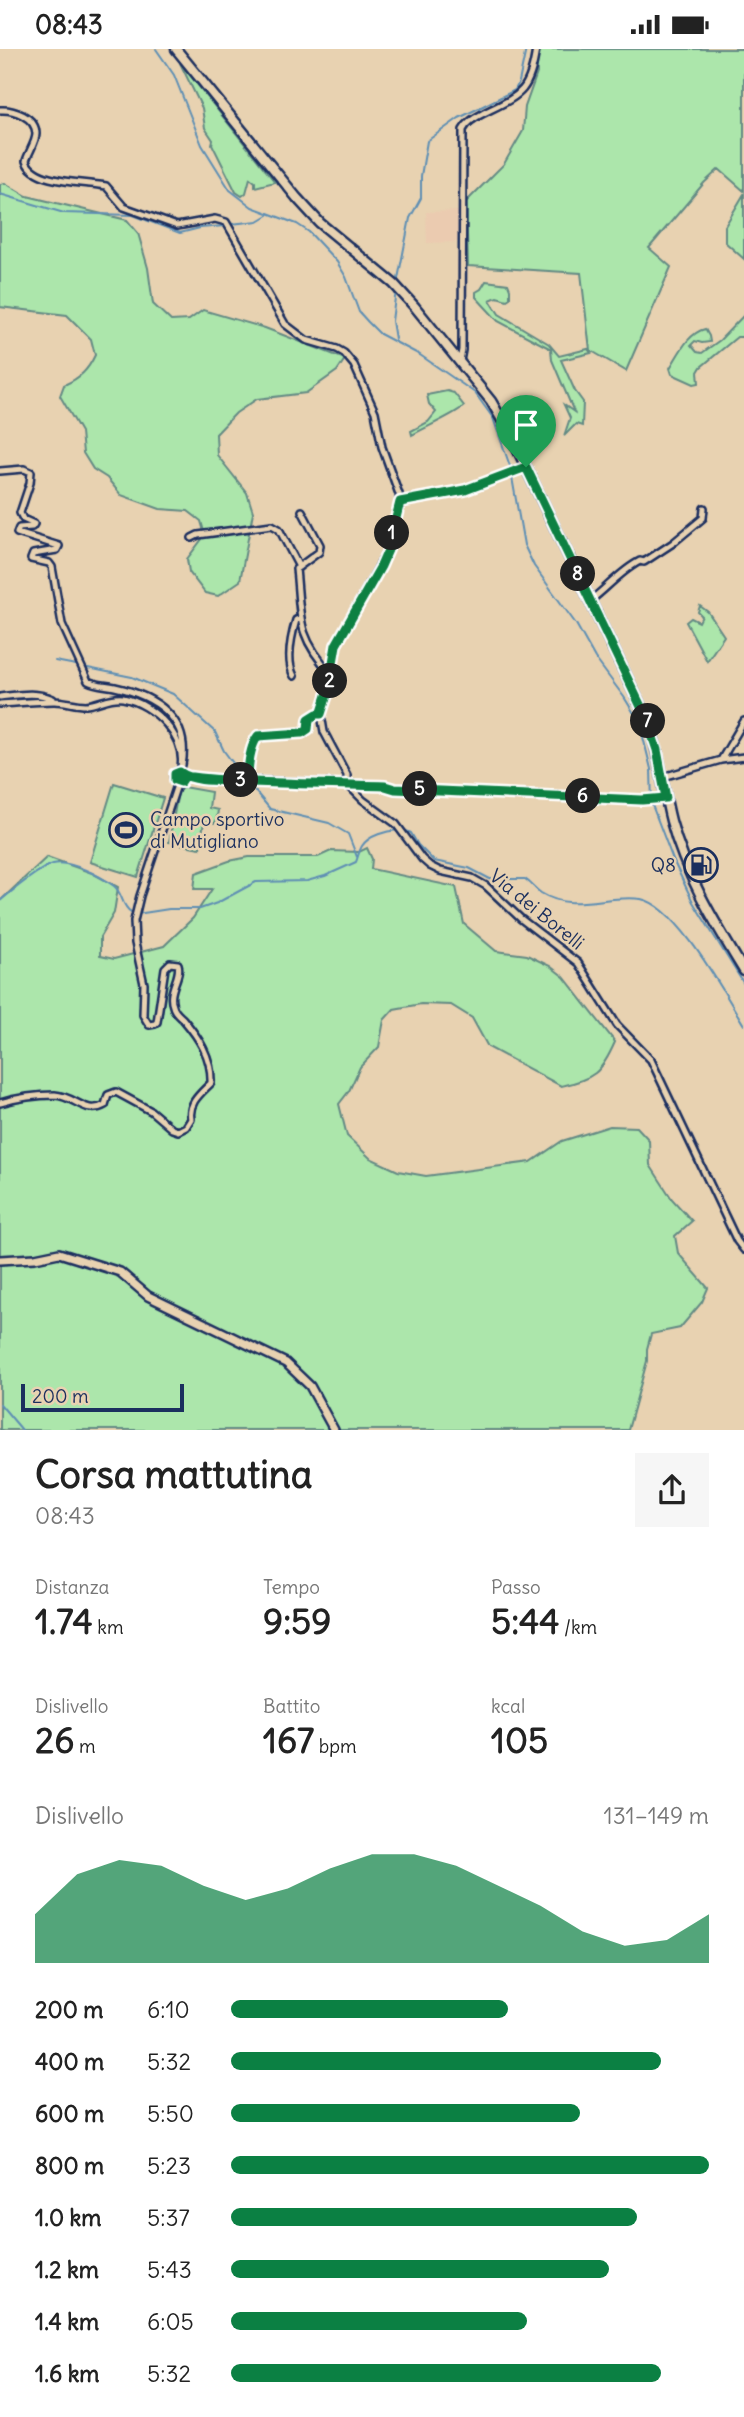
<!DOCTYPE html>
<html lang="it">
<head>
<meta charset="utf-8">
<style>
	body { margin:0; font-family:Delius,sans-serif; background:#f6f6f6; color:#222; height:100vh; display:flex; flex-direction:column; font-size:26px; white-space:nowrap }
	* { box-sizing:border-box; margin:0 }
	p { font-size:23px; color:#767676 }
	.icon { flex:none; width:38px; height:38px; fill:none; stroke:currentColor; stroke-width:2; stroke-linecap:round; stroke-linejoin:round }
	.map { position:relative; height:1381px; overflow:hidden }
	.side { display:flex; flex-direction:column; background:#fff; flex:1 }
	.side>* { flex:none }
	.scale { position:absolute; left:21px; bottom:18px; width:163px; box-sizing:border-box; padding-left:7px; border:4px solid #1b2f5e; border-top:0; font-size:19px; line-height:24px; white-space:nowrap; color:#1b2f5e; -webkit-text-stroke:5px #e8d2b1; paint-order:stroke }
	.pin { position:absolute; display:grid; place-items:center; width:60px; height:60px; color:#fff; margin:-72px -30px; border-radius:50% 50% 50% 0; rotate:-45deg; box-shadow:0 0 7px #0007 }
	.pin .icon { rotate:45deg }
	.km { position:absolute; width:35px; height:35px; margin:-18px; border-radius:50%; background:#222; color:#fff; font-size:19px; line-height:35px; text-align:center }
	.round { display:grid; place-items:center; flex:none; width:74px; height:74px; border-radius:0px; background:#f6f6f6 }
	.head { display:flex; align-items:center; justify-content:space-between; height:119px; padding:0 35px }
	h1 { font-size:38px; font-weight:800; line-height:52px }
	.stats { display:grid; grid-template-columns:repeat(3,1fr); gap:10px; height:119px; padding:7px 35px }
	.stats div { display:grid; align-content:center }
	.stats b { font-size:35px; font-weight:800 }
	.stats small { font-size:19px; font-weight:400 }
	.stats p { font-size:19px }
	.chart { height:196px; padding:14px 35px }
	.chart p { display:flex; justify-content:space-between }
	.chart svg { width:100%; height:126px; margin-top:7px; fill:#0b8043; opacity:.7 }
	ul { padding:0 35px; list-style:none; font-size:23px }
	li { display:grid; grid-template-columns:112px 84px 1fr; align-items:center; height:52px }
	li i { height:18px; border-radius:9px; background:#0b8043 }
	.status { display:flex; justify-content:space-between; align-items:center; height:49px; padding:0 35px; background:#fff; direction:ltr }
	.status svg { height:19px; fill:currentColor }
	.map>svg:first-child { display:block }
	.built { fill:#ebcbb0 }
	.green { fill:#ace6ab; stroke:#648a84; stroke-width:2 }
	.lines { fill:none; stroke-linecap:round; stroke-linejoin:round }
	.stream { stroke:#5e8fb4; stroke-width:2 }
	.minor-casing { stroke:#1b2f5e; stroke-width:10 }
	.tertiary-casing { stroke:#1b2f5e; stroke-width:12 }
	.secondary-casing { stroke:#1b2f5e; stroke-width:13 }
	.minor { stroke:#e8d2b1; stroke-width:5 }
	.tertiary { stroke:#e8d2b1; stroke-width:7 }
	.secondary { stroke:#e8d2b1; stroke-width:8 }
	.route-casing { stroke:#fff; stroke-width:14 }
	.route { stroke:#0b8043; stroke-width:9 }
	.labels { text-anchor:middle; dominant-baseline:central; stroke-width:5; stroke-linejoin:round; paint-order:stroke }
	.poi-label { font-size:19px; fill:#1b2f5e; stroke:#e8d2b1; text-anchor:start }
	.street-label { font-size:19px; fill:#1b2f5e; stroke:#e8d2b1 }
</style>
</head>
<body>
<div class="status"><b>08:43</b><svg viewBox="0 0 49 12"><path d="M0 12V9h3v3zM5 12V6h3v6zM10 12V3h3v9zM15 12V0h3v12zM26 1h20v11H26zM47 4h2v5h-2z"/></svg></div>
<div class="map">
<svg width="744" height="1381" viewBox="0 0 744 1381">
	<rect width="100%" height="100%" fill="#e8d2b1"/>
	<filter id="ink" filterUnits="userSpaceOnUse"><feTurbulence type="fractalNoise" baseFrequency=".0143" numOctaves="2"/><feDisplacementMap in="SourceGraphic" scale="14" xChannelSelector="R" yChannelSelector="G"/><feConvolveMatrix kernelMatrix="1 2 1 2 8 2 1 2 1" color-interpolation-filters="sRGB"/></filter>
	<g filter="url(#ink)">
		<!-- built -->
		<path class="built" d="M459,162V193L427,194L426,163Z"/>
		<!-- green -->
		<path class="green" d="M536,0H744V142L719,120L704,134L649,199L671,218L626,322L590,301L581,224L468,217L466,153L504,115L523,82L525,58L537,24Z
			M180,14L275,133L255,138V133L250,129L246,144L242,147L236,143L212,95L213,91L205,79L202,59Z
			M5,134L27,147L127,171L138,184L148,219L153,255L171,272L189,271L203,261L265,279L345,310L337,322L306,344L257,350L236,364L216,385L217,406L247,444L253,463L240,532L218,547L205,544L189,523L187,510L205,486L201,472L188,462L160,460L121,446L107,429L93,420L83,404L81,383L60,347L64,336C80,329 88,321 95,306L91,290L67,266L0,258V135Z
			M744,145V210L725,193V177Z
			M486,232L508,235L510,240V249L507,251L497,248L490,251L499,265L549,295L559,307L588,300L591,304L561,311L575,342L583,353L582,377L576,375L564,387L570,369L564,356L574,363L552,311L551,300L498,272L476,248V243L481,240Z
			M744,266V288H737L701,318L698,323L699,334L694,335L672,325L670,319C679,305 688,284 705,280L709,287L710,293L702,294L695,292L691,296L697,303L702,304L720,291Z
			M447,342L454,344L464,357C456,365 424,379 412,386L411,382L428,373L436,363L429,355L427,346Z
			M700,557L708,563L724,587L707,612L686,573L691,569L699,573L702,567L698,563Z
			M114,734L163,749L138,828L90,813Z
			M183,738L211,743L209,759L218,761L216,774L204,772L200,799L169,793L178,743Z
			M367,799L372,810L371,820L456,838L464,875L496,902L527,906L550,917L564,928L615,993C601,1025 594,1029 561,1037L488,998L472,969L451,956L421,955L394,960L384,971L379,998L360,1018L349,1042L339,1055L347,1087L370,1109L398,1122L426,1127L531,1113L562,1092L610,1077L637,1078L649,1091L650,1116L672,1150L692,1172L675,1187L678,1204L708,1239L702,1253L680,1279L651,1285L647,1300V1312L628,1381H0V852L47,808L92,824L118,838L114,864L100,888V907L114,910L164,897L193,869L212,840H194L196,824L229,812L249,808H318L331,802L359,803Z"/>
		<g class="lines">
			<!-- stream -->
			<path class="stream" d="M156,0L174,26L202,96L230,141L252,158L297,175L309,183L337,213L346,228L359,263L368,273L380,285L420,306L475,344L493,369L510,417L524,496L534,517L576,575L595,609L624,648L635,666L643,688L651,720L652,756L673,811L693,853L744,935
				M0,145L64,164L133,166L180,184L200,179L225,177
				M231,175L258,172L268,166
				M397,235L410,169L421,149V127L427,92L459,69L515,41L519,33L526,0
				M395,290L392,272L396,241
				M55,612L76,616
				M83,618L132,628L173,645L215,683L224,702L244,729
				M255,742L270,760L329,774L348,785L357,808
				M404,781L411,784L418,796L434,812L469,819L490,830H525C531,834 535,840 541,844C573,864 607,845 641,850C678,857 724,944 744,976
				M0,852C12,842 39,819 53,815C70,811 101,827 114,837C123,844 121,857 131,863
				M137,865L169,860H200L217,854L256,833L307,832L325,827L356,813C358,808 359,802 362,797C369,786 387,782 398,781
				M0,1355L22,1381"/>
			<!-- minor casing -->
			<g class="minor-casing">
				<path id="minor" d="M0,61C13,60 36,68 36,85C36,93 28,104 26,112C34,135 86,133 106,137L124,158L177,177L215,170L226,173L285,275L306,291L337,300L344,304L354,316L375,363L382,398L399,445L400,453L388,501L336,596L328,643L321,665L324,683L347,726V735L363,751L396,775L422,810L430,817L440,822L472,829L486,837L521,870L578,914L617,976L651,1011L737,1192L744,1201
					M460,312L462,301L463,81C468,72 475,69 484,64C520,46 530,44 536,0
					M0,422L24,420L31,423L30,434L20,464L23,470L34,475L32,478L19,479L17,484L59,497L57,501L33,505L31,510L49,514L52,518L62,575L88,632C96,636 105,636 115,638C155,647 191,669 182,716
					M400,453L465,441L526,418
					M302,462L320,496L319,503L296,520C301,567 296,587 331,624
					M192,489L198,486L272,476L279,480L299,518
					M591,551C607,539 622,521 640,512L644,513L673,494L703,469L704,459
					M294,627C286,612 291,588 296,571L301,569
					M0,648C18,646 36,642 53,650
					M0,655C18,654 36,652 54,652C65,652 75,656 86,656C99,655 110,647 123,649C154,655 189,689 180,723
					M721,711L744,672
					M173.5 728a5.5 5.5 0 1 1 11 0a5.5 5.5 0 1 1-11 0Z
					M185,727L207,730L385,737L395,740L642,751L666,749
					M663,728L721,711L744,708
					M248,732C248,718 249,699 258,687L302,684L308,680L309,670L317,665H321
					M0,1054C17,1049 37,1046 55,1046C75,1047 86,1067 105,1056L108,1046L116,1043L151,1062L172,1080L178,1082L186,1078L191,1070C188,1054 200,1045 211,1034C212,1008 199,989 183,970C179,966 174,963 173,957C167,942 182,927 178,915L170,914L165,919L157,973L155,975L149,976L143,966L144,935L135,894L134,872L140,847L178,733"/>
			</g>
			<!-- tertiary casing -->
			<g class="tertiary-casing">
				<path id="tertiary" d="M0,1211L35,1209L59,1204L120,1223L148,1247L286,1314L310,1337L334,1381"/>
			</g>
			<!-- secondary casing -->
			<g class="secondary-casing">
				<path id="secondary" d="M176,0L297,149L320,174L394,235L415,258L491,352L510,385L646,668C660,702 662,738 671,772C686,827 715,874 744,922"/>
			</g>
			<!-- minor -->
			<use href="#minor" class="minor"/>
			<!-- tertiary -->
			<use href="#tertiary" class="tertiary"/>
			<!-- secondary -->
			<use href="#secondary" class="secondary"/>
		</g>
	</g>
	<g class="lines" filter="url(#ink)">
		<!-- route casing -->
		<g class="route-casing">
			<path id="route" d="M526,418L465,441L400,453L388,501L381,517L336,596L328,643L321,665H317L309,670L308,680L302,684L258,687C249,699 248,718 248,732C227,730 196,735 180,723L175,725V731L181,733L185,727C250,736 318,734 385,737L395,740L642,751L666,749L657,701L646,668L526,418"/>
		</g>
		<!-- route -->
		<use href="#route" class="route"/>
	</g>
	<!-- icons -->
	<defs>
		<g id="stadium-ring" transform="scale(1.75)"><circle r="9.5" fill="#e8d2b1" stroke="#1b2f5e" stroke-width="1.5"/><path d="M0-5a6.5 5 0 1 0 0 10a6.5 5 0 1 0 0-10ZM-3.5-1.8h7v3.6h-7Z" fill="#1b2f5e"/></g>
		<g id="fuel-ring" transform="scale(1.75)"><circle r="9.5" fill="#e8d2b1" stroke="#1b2f5e" stroke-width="1.5"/><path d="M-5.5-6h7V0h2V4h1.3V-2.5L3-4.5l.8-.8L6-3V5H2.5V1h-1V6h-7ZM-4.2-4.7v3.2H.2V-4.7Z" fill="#1b2f5e"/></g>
	</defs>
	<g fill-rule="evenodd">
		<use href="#stadium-ring" x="126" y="781"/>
		<use href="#fuel-ring" x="701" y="816"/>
	</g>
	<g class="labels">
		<!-- poi labels -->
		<g class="poi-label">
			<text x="150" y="770">Campo sportivo<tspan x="150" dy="22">di Mutigliano</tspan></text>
			<text x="676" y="816" text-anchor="end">Q8</text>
		</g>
		<!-- street labels -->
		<g class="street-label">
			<text transform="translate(537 860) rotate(39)">Via dei Borelli</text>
		</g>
	</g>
</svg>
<div class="scale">200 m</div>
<div class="pin" style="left:526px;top:418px;background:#1e9e55"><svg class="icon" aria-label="arrive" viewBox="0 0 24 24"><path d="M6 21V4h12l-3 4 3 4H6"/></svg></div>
<b class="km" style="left:392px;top:484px">1</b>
<b class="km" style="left:330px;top:632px">2</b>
<b class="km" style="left:241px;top:731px">3</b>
<b class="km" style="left:420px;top:740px">5</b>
<b class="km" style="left:583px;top:747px">6</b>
<b class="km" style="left:648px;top:672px">7</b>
<b class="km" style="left:578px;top:525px">8</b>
</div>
<section class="side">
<div class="head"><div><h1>Corsa mattutina</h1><p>08:43</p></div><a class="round"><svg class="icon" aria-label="share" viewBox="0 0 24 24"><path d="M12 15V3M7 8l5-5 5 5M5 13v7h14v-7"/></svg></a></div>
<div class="stats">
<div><p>Distanza</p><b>1.74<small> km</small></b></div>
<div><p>Tempo</p><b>9:59</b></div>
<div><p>Passo</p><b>5:44<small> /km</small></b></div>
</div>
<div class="stats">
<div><p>Dislivello</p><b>26<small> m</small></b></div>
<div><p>Battito</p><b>167<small> bpm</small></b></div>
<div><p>kcal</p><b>105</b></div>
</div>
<div class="chart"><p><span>Dislivello</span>131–149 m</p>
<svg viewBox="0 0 160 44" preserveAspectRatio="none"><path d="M0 44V27L10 13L20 8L30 10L40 17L50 22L60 18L70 11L80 6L90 6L100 10L110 17L120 24L130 33L140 38L150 36L160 27V44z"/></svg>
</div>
<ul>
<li><b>200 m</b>6:10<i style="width:58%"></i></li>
<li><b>400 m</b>5:32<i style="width:90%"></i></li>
<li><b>600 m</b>5:50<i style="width:73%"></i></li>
<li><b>800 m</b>5:23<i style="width:100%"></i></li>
<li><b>1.0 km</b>5:37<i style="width:85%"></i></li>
<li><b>1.2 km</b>5:43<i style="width:79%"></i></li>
<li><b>1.4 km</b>6:05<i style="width:62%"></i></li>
<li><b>1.6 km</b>5:32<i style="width:90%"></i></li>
</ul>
</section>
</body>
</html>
